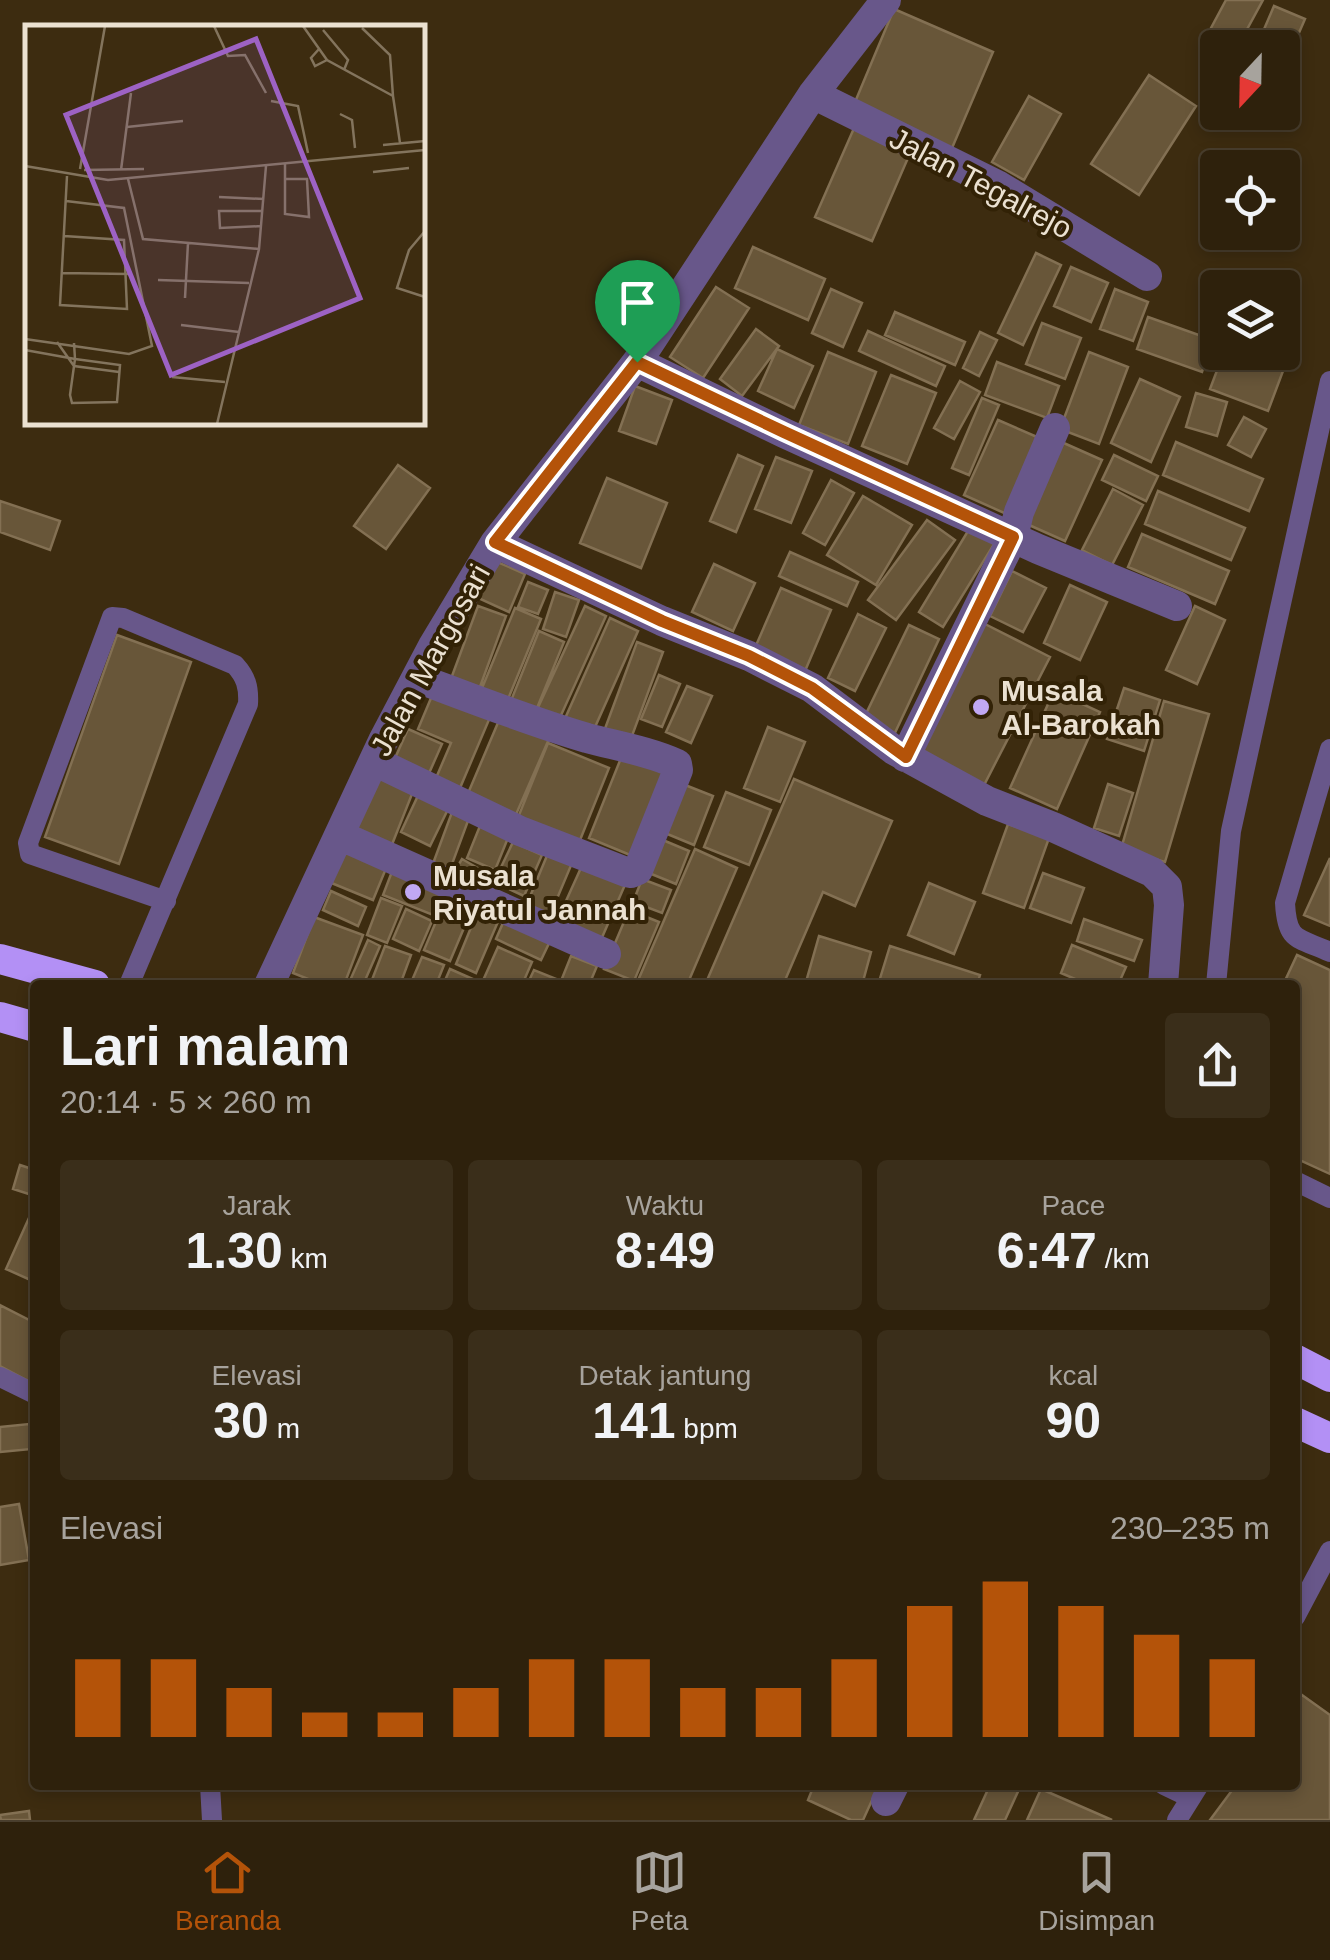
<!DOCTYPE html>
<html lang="id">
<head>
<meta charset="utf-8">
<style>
	body { margin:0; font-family:Arial,sans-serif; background:#3a2e1a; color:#f1f3f6; height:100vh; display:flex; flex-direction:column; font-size:38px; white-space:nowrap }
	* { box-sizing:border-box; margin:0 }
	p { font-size:32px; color:#a7a39d }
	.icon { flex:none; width:55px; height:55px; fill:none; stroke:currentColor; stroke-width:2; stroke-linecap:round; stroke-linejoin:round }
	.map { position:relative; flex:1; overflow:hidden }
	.sheet { position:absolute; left:30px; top:980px; width:1270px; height:810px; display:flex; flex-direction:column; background:#2e210c; border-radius:10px; box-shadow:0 5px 15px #0003,0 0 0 2px #493e2d }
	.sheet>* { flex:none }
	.needle { width:65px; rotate:202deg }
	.fabs { position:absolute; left:1200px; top:30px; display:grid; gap:20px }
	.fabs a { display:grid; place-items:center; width:100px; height:100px; border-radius:10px; background:#2e210c; box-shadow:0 5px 15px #0003,0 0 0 2px #493e2d; font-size:50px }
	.pin { position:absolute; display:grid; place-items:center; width:85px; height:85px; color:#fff; margin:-102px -42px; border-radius:50% 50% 50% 0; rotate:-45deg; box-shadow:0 0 10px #0007 }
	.pin .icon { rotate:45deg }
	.round { display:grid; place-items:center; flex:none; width:105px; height:105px; border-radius:10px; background:#3a2e1a }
	.overview { display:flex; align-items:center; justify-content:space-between; height:170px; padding:0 30px }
	h1 { font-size:55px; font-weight:600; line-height:75px }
	.metrics { display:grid; grid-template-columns:repeat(3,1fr); gap:15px; height:170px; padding:10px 30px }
	.metrics div { display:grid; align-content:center; border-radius:10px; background:#3a2e1a; text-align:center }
	.metrics b { font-size:50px; font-weight:600 }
	.metrics small { font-size:28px; font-weight:400 }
	.metrics p { font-size:28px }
	.chart { height:280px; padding:20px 30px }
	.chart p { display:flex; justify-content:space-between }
	.chart svg { width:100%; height:180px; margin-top:10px; stroke:#b45309; stroke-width:6 }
	.tab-bar { display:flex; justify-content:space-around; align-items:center; height:140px; border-top:2px solid #493e2d; background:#2e210c; font-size:28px; color:#a7a39d }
	.tab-bar a { display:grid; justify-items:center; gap:5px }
	.tab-bar .on { color:#b45309 }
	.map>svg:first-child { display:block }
	.building { fill:#685639; stroke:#837053; stroke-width:2.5 }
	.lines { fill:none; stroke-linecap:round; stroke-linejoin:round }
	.lane { stroke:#68578a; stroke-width:20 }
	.street { stroke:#68578a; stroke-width:30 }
	.highway { stroke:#b390f5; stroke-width:30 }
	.route-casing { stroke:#fff; stroke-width:20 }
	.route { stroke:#b45309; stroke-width:12 }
	.poi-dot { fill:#c1a8f3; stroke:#322206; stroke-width:4 }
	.labels { text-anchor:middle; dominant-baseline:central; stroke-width:8; stroke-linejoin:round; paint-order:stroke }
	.street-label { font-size:30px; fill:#ebe1d1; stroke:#322206 }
	.poi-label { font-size:30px; font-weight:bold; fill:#ebe1d1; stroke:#322206; text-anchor:start }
	.inset-road { fill:none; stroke:#83745d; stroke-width:2.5 }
	.view { fill:#9d62c4; fill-opacity:0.15; stroke:#9d62c4; stroke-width:5 }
	.inset-edge { fill:none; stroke:#ebe1d1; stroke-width:5 }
</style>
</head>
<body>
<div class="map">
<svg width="1330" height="1820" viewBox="0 0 1330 1820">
	<rect width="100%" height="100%" fill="#3d2c10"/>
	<!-- building -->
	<path class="building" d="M1226,0H1263L1239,44L1211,28Z
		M1274,6L1305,19L1282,72V48H1256Z
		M894,9L993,52L949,155L850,114Z
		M1149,75L1196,106L1139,195L1091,164Z
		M1029,96L1061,114L1024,180L992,162Z
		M855,126L911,151L872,241L815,217Z
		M1235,150L1270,168H1226Z
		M1218,185V219L1204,212Z
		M753,247L825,279L808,320L735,288Z
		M1036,253L1061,265L1023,345L998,333Z
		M1071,267L1108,283L1091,322L1054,306Z
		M716,287L749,308L703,378L670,357Z
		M831,289L862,303L843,347L812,333Z
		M1115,289L1148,302L1133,341L1100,329Z
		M895,312L965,342L955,365L885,335Z
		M1148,317L1213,340L1202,372L1137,349Z
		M1042,323L1081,338L1065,379L1026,364Z
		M756,329L779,346L742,396L720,379Z
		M868,331L945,366L936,386L859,351Z
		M980,332L997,340L979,376L963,368Z
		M777,349L813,366L794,408L758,391Z
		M828,352L876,372L848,444L799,425Z
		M1089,352L1128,367L1099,444L1060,429Z
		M1224,352H1256L1286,363L1268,411L1210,389Z
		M997,362L1059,386L1047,418L985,395Z
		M891,375L936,393L907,464L862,446Z
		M1140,379L1180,397L1151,462L1111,443Z
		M960,381L980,392L954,439L934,428Z
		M635,386L672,400L656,444L619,431Z
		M1196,393L1227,402L1217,436L1186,427Z
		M982,398L999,405L969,475L952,468Z
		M1244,417L1266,429L1251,457L1228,445Z
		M998,420L1044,440L1011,516L964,495Z
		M1057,440L1102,460L1065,541L1020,521Z
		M1176,442L1263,479L1249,511L1163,475Z
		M738,455L763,466L736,532L710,521Z
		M1114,455L1158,476L1146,501L1102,480Z
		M776,457L812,471L791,523L755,509Z
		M398,465L430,488L386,549L354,526Z
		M607,478L667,503L641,568L580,543Z
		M831,480L854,493L825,545L803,533Z
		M1113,489L1143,505L1112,565L1082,550Z
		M1158,491L1245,528L1231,560L1145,524Z
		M863,496L912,525L876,585L827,555Z
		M0,501L60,521L50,550L0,532Z
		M927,520L955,540L896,620L868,600Z
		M971,526L996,541L943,627L919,612Z
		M1142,534L1229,571L1215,604L1128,567Z
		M790,552L858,582L847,606L779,576Z
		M495,561L525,574L509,612L478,598Z
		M714,564L755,583L733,631L692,612Z
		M1012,571L1046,588L1023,632L990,616Z
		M528,582L548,590L538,614L518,607Z
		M1070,585L1107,602L1080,660L1044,643Z
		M781,588L831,610L805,671L754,650Z
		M555,592L579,600L566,637L543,629Z
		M478,606L506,616L477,695L449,684Z
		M585,606L606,616L557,724L535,714Z
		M1195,606L1225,620L1197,684L1166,670Z
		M515,608L541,619L506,704L480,693Z
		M858,614L886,628L855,691L828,678Z
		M610,618L638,631L591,736L563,723Z
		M981,622L1050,657L981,791L912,756Z
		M909,625L939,639L893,737L862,722Z
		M539,631L564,642L535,713L510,703Z
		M117,635L191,662L119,864L45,837Z
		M637,642L663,652L629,744L603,734Z
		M659,675L680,684L662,727L641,719Z
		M687,686L712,696L691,743L666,732Z
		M1124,688L1160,700L1144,751L1107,739Z
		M434,691L491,715L457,795L433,785L451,743L418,729Z
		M1054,691L1100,712L1057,809L1010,788Z
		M1164,701L1209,714L1165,862L1121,849Z
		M500,718L549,739L514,819L466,798Z
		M768,727L805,742L780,802L744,788Z
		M408,729L442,744L426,780L392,765Z
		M548,743L609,768L576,850L515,825Z
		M625,748L671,767L635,857L589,838Z
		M379,769L416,784L389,852L352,837Z
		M794,779L892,821L855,906L823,892L783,985H705Z
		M680,783L713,796L694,845L660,831Z
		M1108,784L1133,793L1119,836L1094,828Z
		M422,787L452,801L430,846L401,832Z
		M726,792L771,810L749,865L704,847Z
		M455,804L472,810L448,875L431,869Z
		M484,816L512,828L495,870L467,858Z
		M1008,824L1049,838L1024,908L983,893Z
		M658,838L689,851L676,884L644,871Z
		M513,842L542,855L524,896L494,882Z
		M551,846L575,856L548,920L524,911Z
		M343,848L387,866L373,900L329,882Z
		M695,849L737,868L687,985H636Z
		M1330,858V926L1304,915Z
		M462,859L488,874L479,892L451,877Z
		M585,859L628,878L600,942L556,923Z
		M393,869L443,890L433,915L383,895Z
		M1043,873L1084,888L1071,923L1030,908Z
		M642,879L671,890L662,913L633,902Z
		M929,883L975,902L954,954L908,935Z
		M331,891L366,907L358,926L323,910Z
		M381,898L402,906L387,943L367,935Z
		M446,898L472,909L450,961L424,950Z
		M479,908L500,917L476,973L456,964Z
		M406,909L432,921L419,951L393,939Z
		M629,910L659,922L634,981L604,969Z
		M506,916L552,937L541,960L496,939Z
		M314,917L363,935L344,985H323L293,973Z
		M1084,919L1142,940L1134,961L1077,941Z
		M819,936L871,952L862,985H817L806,982Z
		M368,940L380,946L363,985H348Z
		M1072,945L1126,967L1118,985H1089L1061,973Z
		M385,946L411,955L400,985H370Z
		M890,946L980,975L977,985H878Z
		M498,947L532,962L522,985H481Z
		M1297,955L1330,970V1174L1295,1158V985H1283Z
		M571,956L597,966L589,985H527L534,970L561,981Z
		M422,957L444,965L436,985H410Z
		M450,969L475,980L473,985H443Z
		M20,1165L35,1170V1196L13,1189Z
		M33,1209L35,1210V1282L6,1269Z
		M0,1305L35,1323L34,1384L0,1366Z
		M29,1424L32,1449L0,1452V1427Z
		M19,1504L29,1560L0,1565V1507Z
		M1302,1695L1330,1715V1820H1210L1236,1785H1295V1705Z
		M814,1785H879L863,1820H851L808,1800Z
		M990,1785H1021L1005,1820H974Z
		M1041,1789L1112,1820H1027Z
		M29,1811L30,1820H1L0,1815Z"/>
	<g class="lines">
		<!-- lane -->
		<path class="lane" d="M1330,749L1285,903C1287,942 1297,937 1330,952
			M129,985L248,704C249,687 246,677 235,665L123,618L112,617L28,843L30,854L166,901
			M1216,985L1231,831L1330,381
			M1295,1181L1330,1198
			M0,1377L35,1394
			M1295,1617L1330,1551
			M210,1785L212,1820
			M1164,1785L1191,1798
			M1177,1820L1199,1785"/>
		<!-- street -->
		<path class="street" d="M813,94L999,186L1147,276
			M637,362L784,433L1038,549L1177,606
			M495,543L662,621L749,656L812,688L894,750L987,801L1053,827L1152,872L1167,887L1169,905L1163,985
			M905,757L1013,537L1019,512L1055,428
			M374,761L520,831L626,872L631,873L638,870L678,770L677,764C648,751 617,746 587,738C529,721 473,699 417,678
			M339,835L606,954
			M269,985L383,741L433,646L495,543L637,362L813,94L886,0
			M886,1801L894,1785"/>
		<!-- highway -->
		<path class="highway" d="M0,959L95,985
			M0,1017L35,1027
			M1295,1359L1330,1377
			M1295,1422L1330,1438"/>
	</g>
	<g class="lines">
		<!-- route casing -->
		<g class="route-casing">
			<path id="route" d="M637,362L784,432L1013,537L906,757L812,688L749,656L662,621L495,542Z"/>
		</g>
		<!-- route -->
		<use href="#route" class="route"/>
	</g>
	<!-- markers -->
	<g class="poi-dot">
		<circle cx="981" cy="707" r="10"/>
		<circle cx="413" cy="892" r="10"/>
	</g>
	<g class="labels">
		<!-- street labels -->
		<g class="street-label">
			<text transform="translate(981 183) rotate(28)">Jalan Tegalrejo</text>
			<text transform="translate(430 660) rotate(-61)">Jalan Margosari</text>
		</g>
		<!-- poi labels -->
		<g class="poi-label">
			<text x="1001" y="690">Musala<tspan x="1001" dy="34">Al-Barokah</tspan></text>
			<text x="433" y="875">Musala<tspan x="433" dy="34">Riyatul Jannah</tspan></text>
		</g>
	</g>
	<!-- overview -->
	<g transform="translate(25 25)">
		<rect width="400" height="400" fill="#3d2c10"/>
		<path class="inset-road" d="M189,1L203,31L220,30L241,68M278,1L302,35L368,71L375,118M337,3L365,30L368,71M298,5L323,35L319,45M294,24L286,33L290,41L302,35M246,76L273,81L283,128M315,89L327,95L330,123M102,102L158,96M358,120L400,116M0,141L83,155L400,125M55,144L80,1M59,145L119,144M96,145L106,68M348,147L384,143M103,154L118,214L234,224M260,154H282L284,192L260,189V139M194,172L239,174M237,201L195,203L194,186H238M400,206L384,225L372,263L400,272M39,211L99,215L102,284L35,280L42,151M37,248L103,249M133,255L224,258M160,273L163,218M156,300L214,307M0,314L104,329L127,321L99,183L41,176M32,317L49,341L94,347M0,325L50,334L95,340L92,377L47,378L45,370L50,334L49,318M147,352L200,357M192,399L234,224L241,141"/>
		<path class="view" d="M231,14L335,273L146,350L41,90Z"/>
		<rect width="400" height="400" class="inset-edge"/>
	</g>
</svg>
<div class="fabs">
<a><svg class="needle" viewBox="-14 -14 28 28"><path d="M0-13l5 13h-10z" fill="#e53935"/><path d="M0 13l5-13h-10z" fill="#a7a39d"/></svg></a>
<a><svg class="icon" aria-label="locate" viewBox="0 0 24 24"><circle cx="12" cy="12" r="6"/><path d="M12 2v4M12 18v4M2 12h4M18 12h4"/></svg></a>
<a><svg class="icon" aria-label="layers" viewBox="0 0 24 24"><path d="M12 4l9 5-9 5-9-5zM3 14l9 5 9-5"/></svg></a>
</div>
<div class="pin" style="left:637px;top:362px;background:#1e9e55"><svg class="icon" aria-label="arrive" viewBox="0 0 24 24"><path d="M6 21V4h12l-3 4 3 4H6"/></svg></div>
<section class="sheet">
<div class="overview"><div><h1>Lari malam</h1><p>20:14 · 5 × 260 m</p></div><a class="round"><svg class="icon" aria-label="share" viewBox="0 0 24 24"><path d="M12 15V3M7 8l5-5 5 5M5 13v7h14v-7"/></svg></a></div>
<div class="metrics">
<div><p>Jarak</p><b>1.30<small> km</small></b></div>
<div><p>Waktu</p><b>8:49</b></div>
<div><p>Pace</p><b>6:47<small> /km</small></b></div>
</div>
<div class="metrics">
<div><p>Elevasi</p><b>30<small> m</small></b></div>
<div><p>Detak jantung</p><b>141<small> bpm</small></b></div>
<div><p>kcal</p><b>90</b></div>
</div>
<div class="chart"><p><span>Elevasi</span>230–235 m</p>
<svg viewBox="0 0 160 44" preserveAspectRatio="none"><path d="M5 44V25M15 44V25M25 44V32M35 44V38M45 44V38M55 44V32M65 44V25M75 44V25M85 44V32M95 44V32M105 44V25M115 44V12M125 44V6M135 44V12M145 44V19M155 44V25"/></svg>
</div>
</section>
</div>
<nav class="tab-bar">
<a class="on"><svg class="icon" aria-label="home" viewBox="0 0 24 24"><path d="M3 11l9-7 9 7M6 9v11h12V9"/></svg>Beranda</a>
<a><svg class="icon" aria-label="map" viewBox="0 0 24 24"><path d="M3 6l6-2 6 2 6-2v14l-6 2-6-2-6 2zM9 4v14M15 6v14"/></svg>Peta</a>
<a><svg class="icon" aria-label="saved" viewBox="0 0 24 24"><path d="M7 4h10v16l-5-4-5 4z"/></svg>Disimpan</a>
</nav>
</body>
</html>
